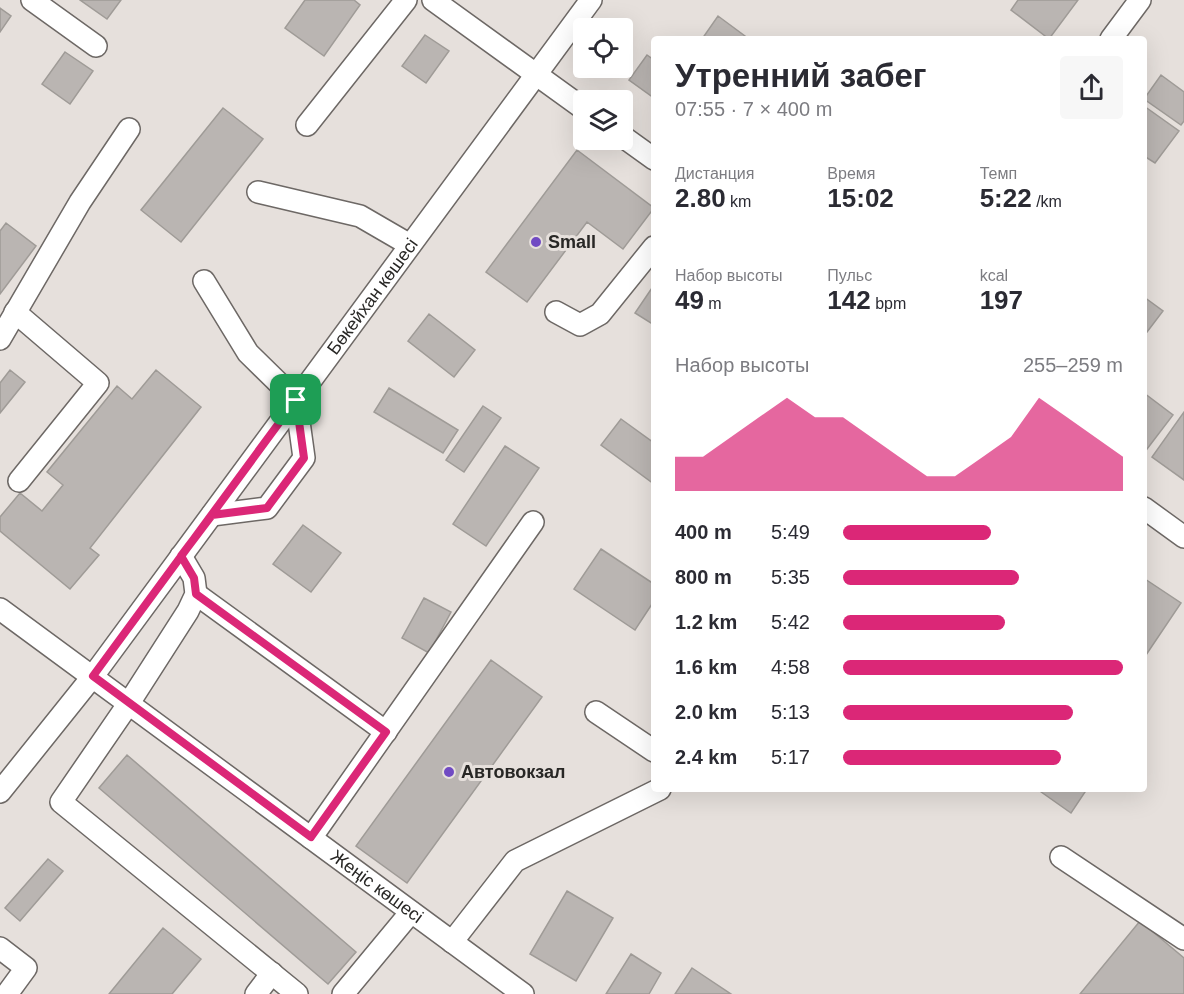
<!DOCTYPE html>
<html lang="ru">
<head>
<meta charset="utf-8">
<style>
	body { margin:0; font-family:Helvetica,sans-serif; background:#f7f7f7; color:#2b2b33; height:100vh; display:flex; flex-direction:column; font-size:22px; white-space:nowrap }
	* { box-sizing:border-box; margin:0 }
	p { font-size:20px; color:#7c7c81 }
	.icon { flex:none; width:33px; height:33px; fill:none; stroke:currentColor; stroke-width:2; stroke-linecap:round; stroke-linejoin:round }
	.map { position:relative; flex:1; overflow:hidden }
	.panel { position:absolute; left:651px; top:36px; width:496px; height:756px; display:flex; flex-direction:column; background:#fff; border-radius:6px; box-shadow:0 6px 24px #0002 }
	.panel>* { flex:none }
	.tools { position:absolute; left:573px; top:18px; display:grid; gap:12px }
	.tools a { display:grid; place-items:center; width:60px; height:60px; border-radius:6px; background:#fff; box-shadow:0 6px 24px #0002; font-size:30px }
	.pin { position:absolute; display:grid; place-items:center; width:51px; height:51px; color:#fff; margin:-26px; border-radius:12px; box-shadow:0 3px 9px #0006 }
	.round { display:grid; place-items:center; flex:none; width:63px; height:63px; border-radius:6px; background:#f7f7f7 }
	.overview { display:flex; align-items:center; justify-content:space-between; height:102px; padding:0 24px }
	h1 { font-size:33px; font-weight:700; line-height:45px }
	.metrics { display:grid; grid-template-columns:repeat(3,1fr); gap:9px; height:102px; padding:6px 24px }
	.metrics div { display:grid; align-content:center }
	.metrics b { font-size:26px; font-weight:700 }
	.metrics small { font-size:16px; font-weight:400 }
	.metrics p { font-size:16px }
	.chart { height:168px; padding:12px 24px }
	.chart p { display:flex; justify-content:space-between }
	.chart svg { width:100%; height:108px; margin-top:6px; fill:#db2777; opacity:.7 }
	ul { padding:0 24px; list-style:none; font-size:20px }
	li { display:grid; grid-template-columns:96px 72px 1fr; align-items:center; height:45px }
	li i { height:15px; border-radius:8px; background:#db2777 }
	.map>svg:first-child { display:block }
	.building { fill:#bab5b2; stroke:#9f9b97; stroke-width:1.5 }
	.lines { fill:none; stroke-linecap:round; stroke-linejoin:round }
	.minor-casing { stroke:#6d6865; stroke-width:24 }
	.minor { stroke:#fff; stroke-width:21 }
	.route-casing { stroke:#fff; stroke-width:12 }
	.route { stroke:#db2777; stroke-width:8 }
	.poi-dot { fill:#704ac3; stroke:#e6e0dc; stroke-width:2 }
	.labels { text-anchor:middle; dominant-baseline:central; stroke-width:6; stroke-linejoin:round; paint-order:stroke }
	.poi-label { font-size:18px; font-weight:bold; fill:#282725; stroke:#e6e0dc; text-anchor:start }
	.street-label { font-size:18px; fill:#282725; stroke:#e6e0dc }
</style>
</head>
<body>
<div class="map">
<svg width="1184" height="994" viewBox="0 0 1184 994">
	<rect width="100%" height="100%" fill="#e6e0dc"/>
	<!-- building -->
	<path class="building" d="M80,0H121L107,19Z
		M305,0H354L360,5L324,56L285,28Z
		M1018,0H1078L1049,39L1011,10Z
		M0,8L11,16L0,32Z
		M718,16L749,39H702Z
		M425,35L449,51L426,83L402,66Z
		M65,52L93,71L70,104L42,84Z
		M647,55L654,60V98L629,80Z
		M1161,75L1184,92V121L1181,125L1144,99Z
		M1144,106L1179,131L1155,163L1144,156Z
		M223,108L263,139L181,242L141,210Z
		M577,150L654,208L623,249L587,222L527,302L486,272Z
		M6,223L36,246L0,294V231Z
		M654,285V325L635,313Z
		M1144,297L1163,311L1144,336Z
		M429,314L475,350L454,377L408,341Z
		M10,370L25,382L0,413V383Z
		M156,370L201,407L90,548L99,555L70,589L0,531V517L20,493L42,511L63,485L47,472L117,386L132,399Z
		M389,388L458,430L443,453L374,412Z
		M1144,393L1173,415L1144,453Z
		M483,406L501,418L464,472L446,460Z
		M1184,412V480L1152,457Z
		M621,419L654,443V484L601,445Z
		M505,446L539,468L486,546L453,524Z
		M303,525L341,553L311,592L273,564Z
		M601,549L654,584V601L635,630L574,589Z
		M1145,579L1181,603L1144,658V581Z
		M424,598L451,612L429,653L402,638Z
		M491,660L542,697L407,883L356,846Z
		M127,755L356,952L328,984L99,788Z
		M1037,789H1087L1071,813Z
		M48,859L63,871L20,921L5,908Z
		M567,891L613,918L576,981L530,954Z
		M1140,921L1184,958V994H1080Z
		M163,928L201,959L172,994H109Z
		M631,954L661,973L649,994H606Z
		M692,968L731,994H675Z"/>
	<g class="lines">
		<!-- minor casing -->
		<g class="minor-casing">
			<g id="minor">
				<path d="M32,0L96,46"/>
				<path d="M433,0L584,109"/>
				<path d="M1111,39L1140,0"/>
				<path d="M307,125L406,0"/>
				<path d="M622,136L654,159"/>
				<path d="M258,192L360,216L410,245"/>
				<path d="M204,281L248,353L296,400L304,458L267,508L212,515"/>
				<path d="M15,312L98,383L19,481"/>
				<path d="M556,312L580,325L600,314L654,247"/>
				<path d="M0,339L80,202L129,129"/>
				<path d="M1144,508L1184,537"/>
				<path d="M181,556L194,578L196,594L188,611L129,703L61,802L297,994"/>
				<path d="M196,594L386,732"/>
				<path id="s1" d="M0,609L523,994"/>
				<path d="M596,712L654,751"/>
				<path id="s2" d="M0,792L93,676L591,0"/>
				<path d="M311,838L533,522"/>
				<path d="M1061,857L1184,939"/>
				<path d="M452,942L515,861L660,789"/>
				<path d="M0,948L26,968L7,994"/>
				<path d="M256,994L272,973"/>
				<path d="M343,994L411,912"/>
			</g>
		</g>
		<!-- minor -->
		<use href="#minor" class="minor"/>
	</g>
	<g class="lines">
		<!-- route casing -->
		<g class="route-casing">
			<path id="route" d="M296,400L93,676L311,837L386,732L196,594L194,578L181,556L212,515L267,508L304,458L296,400"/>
		</g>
		<!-- route -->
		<use href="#route" class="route"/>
	</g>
	<!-- markers -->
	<g class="poi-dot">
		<circle cx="536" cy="242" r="6"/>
		<circle cx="449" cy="772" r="6"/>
	</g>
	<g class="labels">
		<!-- poi labels -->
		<g class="poi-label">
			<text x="548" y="242">Small</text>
			<text x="461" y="772">Автовокзал</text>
		</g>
		<!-- street labels -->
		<g class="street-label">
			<text stroke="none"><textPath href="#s2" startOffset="620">Бөкейхан көшесі</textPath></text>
			<text stroke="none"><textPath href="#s1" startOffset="468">Жеңіс көшесі</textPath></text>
		</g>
	</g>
</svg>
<div class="tools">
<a><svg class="icon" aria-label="locate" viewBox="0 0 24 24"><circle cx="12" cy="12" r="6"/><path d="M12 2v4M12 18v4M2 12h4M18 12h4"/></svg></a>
<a><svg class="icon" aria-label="layers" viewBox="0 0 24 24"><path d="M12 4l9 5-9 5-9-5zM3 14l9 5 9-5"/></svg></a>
</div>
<div class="pin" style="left:296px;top:400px;background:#1e9e55"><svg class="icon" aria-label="arrive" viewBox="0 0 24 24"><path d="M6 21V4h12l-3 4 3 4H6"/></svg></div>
<section class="panel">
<div class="overview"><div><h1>Утренний забег</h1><p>07:55 · 7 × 400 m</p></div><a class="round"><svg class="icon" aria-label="share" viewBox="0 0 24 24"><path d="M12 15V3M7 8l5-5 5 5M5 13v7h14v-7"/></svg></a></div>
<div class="metrics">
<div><p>Дистанция</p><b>2.80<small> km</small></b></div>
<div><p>Время</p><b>15:02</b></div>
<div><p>Темп</p><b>5:22<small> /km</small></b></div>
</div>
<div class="metrics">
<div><p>Набор высоты</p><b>49<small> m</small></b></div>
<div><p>Пульс</p><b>142<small> bpm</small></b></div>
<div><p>kcal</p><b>197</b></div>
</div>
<div class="chart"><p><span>Набор высоты</span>255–259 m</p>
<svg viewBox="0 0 160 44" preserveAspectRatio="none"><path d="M0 44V30L10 30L20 22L30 14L40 6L50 14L60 14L70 22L80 30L90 38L100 38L110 30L120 22L130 6L140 14L150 22L160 30V44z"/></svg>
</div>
<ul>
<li><b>400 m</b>5:49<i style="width:53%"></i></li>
<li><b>800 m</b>5:35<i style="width:63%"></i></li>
<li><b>1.2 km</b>5:42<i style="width:58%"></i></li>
<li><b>1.6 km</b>4:58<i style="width:100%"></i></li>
<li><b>2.0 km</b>5:13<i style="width:82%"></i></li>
<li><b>2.4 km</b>5:17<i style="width:78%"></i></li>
</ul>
</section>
</div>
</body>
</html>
